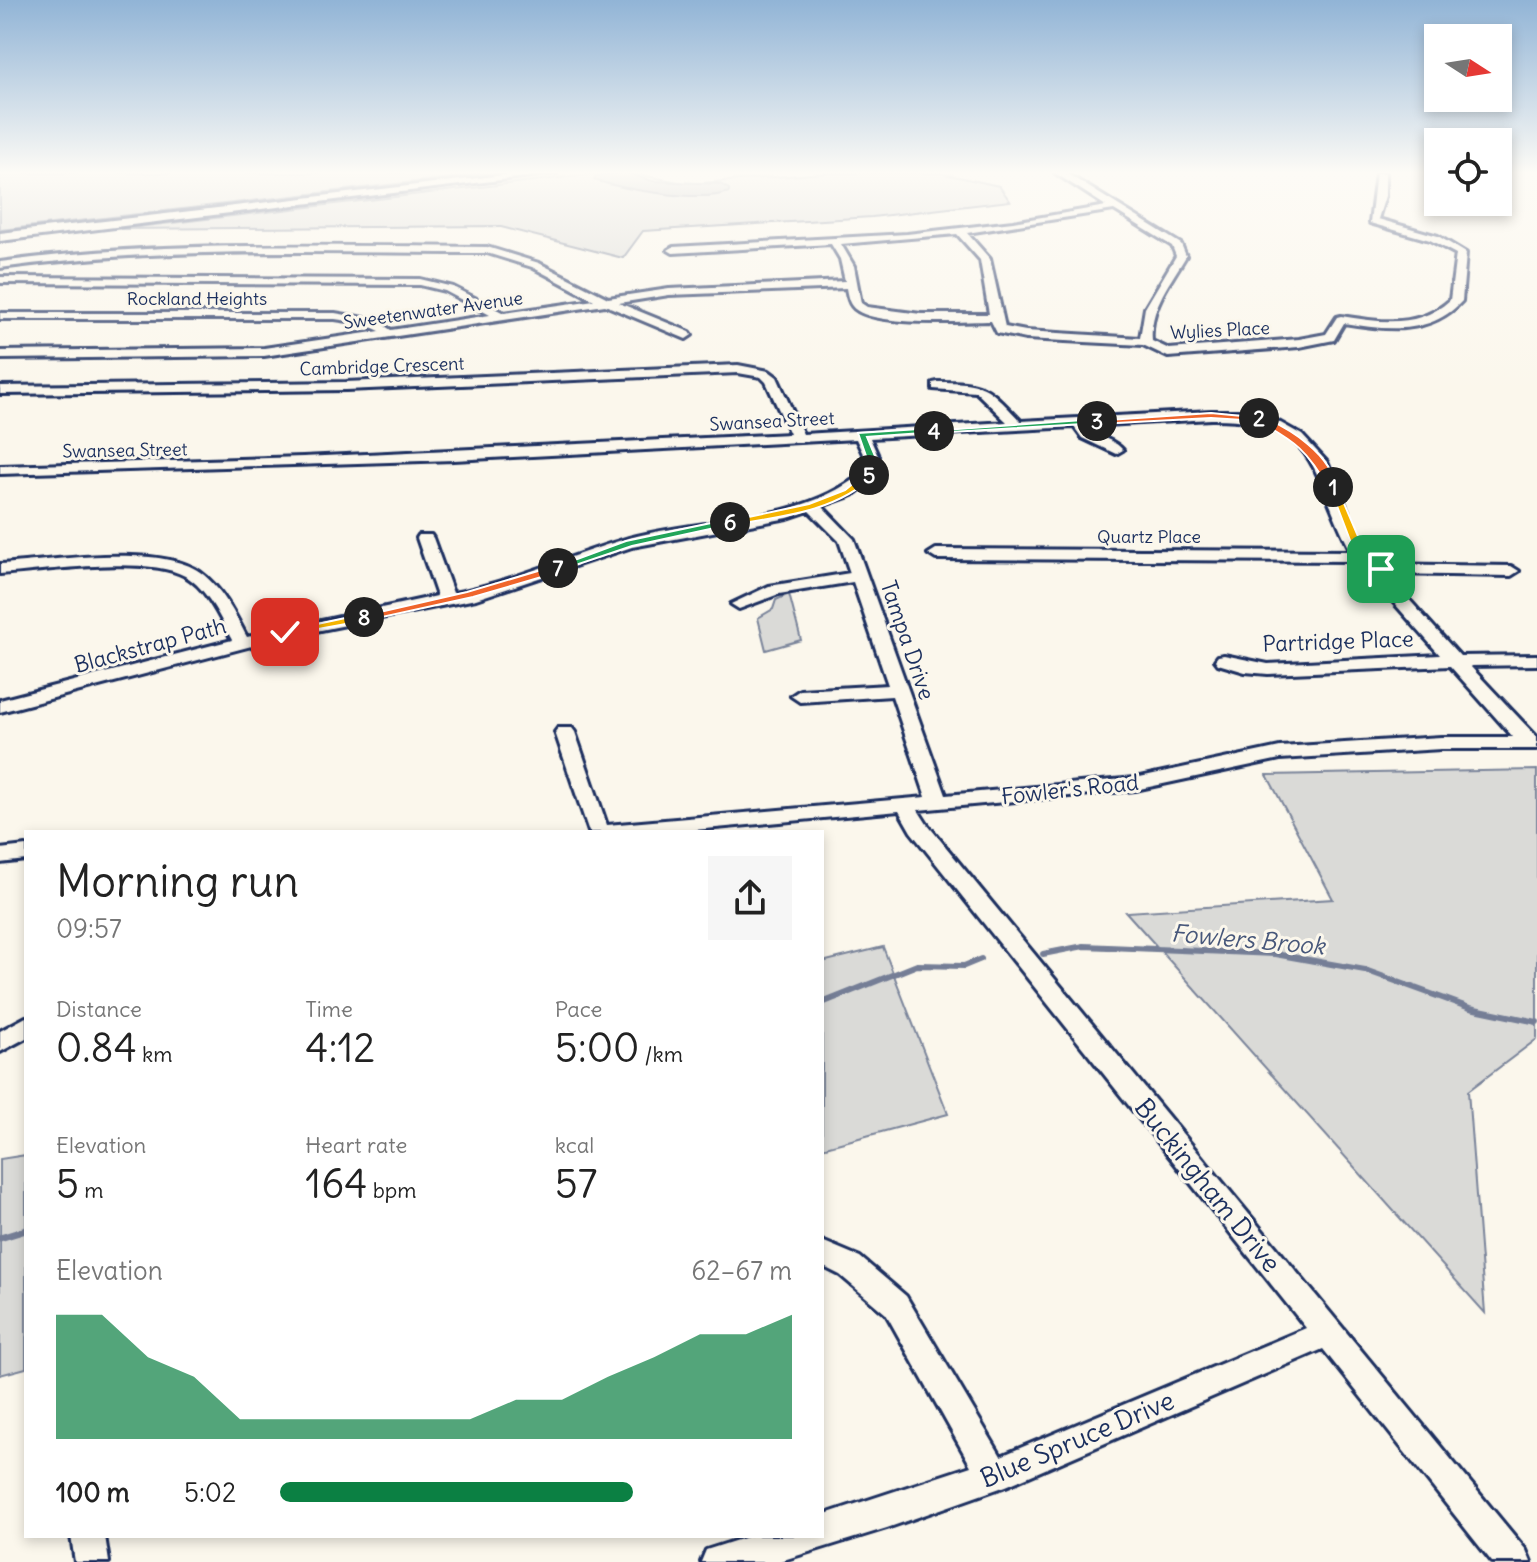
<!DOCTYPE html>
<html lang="en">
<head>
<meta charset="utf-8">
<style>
	body { margin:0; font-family:Delius,sans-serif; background:#f6f6f6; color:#222; height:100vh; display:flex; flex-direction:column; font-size:30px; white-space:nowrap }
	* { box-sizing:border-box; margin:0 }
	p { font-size:26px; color:#767676 }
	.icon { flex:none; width:44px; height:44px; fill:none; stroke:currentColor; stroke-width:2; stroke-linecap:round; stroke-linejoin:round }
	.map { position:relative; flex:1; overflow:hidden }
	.panel { position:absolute; left:24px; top:830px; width:800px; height:708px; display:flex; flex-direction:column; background:#fff; border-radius:0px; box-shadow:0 4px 12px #0003 }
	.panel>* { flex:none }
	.needle { width:52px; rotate:102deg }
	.fabs { position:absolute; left:1424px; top:24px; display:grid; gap:16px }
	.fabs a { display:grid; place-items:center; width:88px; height:88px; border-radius:0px; background:#fff; box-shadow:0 4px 12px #0003; font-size:40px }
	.pin { position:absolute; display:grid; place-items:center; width:68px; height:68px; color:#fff; margin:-34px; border-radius:16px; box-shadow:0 4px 12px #0006 }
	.km { position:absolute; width:40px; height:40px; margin:-20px; border-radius:50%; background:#222; color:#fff; font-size:22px; line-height:40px; text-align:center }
	.round { display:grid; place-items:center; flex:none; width:84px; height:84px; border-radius:0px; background:#f6f6f6 }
	.head { display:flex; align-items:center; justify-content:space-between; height:136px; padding:0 32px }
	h1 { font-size:44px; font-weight:600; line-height:60px }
	.metrics { display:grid; grid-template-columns:repeat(3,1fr); gap:12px; height:136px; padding:8px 32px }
	.metrics div { display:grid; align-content:center }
	.metrics b { font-size:40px; font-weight:600 }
	.metrics small { font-size:22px; font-weight:400 }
	.metrics p { font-size:22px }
	.chart { height:224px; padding:16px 32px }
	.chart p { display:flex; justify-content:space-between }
	.chart svg { width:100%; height:144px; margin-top:8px; fill:#0b8043; opacity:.7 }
	ul { padding:0 32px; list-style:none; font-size:26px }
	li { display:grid; grid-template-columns:128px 96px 1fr; align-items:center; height:60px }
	li i { height:20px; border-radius:10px; background:#0b8043 }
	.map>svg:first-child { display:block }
	.green { fill:#dadad7; stroke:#7a849a; stroke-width:2 }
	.water { fill:#afb3bb; stroke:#747e96; stroke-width:2 }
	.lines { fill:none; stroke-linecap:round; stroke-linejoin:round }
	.stream-far1 { stroke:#747e96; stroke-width:6 }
	.stream { stroke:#747e96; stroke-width:7 }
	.minor-casing { stroke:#1b2f5e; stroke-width:6 }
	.major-casing { stroke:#1b2f5e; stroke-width:6 }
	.minor { fill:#fbf7ec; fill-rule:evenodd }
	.major { fill:#fbf7ec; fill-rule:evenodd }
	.split-1 { fill:#f5b400; stroke:#fff; stroke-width:2 }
	.split-2 { fill:#f0652b; stroke:#fff; stroke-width:2 }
	.split-3 { fill:#f0652b; stroke:#fff; stroke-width:2 }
	.split-4 { fill:#22a559; stroke:#fff; stroke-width:2 }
	.split-5 { fill:#22a559; stroke:#fff; stroke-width:2 }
	.split-6 { fill:#f5b400; stroke:#fff; stroke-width:2 }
	.split-7 { fill:#22a559; stroke:#fff; stroke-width:2 }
	.split-8 { fill:#f0652b; stroke:#fff; stroke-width:2 }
	.split-9 { fill:#f5b400; stroke:#fff; stroke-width:2 }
	.labels { text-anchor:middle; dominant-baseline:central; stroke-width:6; stroke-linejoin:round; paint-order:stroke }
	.far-street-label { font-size:18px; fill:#1b2f5e; stroke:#fbf7ec }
	.street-label { font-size:22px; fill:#1b2f5e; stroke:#fbf7ec }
	.water-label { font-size:24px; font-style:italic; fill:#47577a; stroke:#fbf7ec }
	.near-street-label { font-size:26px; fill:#1b2f5e; stroke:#fbf7ec }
</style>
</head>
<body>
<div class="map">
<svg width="1537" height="1562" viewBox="0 0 1537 1562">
	<rect width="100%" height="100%" fill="#fbf7ec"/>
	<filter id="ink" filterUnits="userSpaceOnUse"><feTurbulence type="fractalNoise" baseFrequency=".0125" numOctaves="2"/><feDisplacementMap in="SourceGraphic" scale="16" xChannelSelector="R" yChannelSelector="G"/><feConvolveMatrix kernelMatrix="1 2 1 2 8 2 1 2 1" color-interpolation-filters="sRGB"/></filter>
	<g filter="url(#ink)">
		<!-- green -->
		<path class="green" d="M0,173H491L0,230Z
			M601,173H629L690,184L825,173H940L999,186L1010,201L872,217L643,231L623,258L497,226L120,229Z
			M789,594L801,640L766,650L758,618L773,609L776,600Z
			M1537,770V1039L1468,1091L1485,1313L1126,912L1333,899L1267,775Z
			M883,947L948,1114L822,1148V962Z
			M26,1155V1368L0,1375V1159Z"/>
		<!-- water -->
		<path class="water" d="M625,173L653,181L720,184L729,189V192C700,203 623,189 594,180L596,176Z"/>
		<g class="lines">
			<!-- stream-far1 -->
			<path class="stream-far1" d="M1043,954L1084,946L1275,954L1365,970L1470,1008L1537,1022
				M822,1003L917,965L964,966L981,959"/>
			<!-- stream -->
			<path class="stream" d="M0,1238L26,1230"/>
			<!-- minor casing -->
			<g class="minor-casing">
				<path id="minor" d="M1055,173H1066L1181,244L1186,256C1170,283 1149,308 1152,341L1169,349L1299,339L1326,334L1337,317L1341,316C1381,322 1418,329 1450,300L1456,254L1430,240L1370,223L1376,173H1385V196L1378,219L1438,236L1466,253L1462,301C1430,336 1386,330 1344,323L1334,340L1299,347L1168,357L1143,345L1026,339L997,333L991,321C964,321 868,328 852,306C848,301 847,293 846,288L669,295L619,303L690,332L692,335L686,339L605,305L264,356L0,359V351L264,348L380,331L362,323L335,319H0V313H335L376,320L391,330L490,315L445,291L420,285L0,283V277L420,279L453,287L504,313L594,300L532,267L487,253C324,253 162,246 0,268V262C162,240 324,246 487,247L539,263L608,298L669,289L845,281L840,259L831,244L673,253L668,250L673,247L907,234L1013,222L1106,206ZM1114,210L1172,246L1176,256L1145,308L1140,338L1026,331L1005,327L990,259L967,233ZM957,234L980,260L989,314H921L867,307L861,303L854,266L841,244Z
					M738,365L769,371L777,377L803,434L1007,422L976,392L933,389V383L938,382C988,382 987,387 1021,421L1211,411H1244L1270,417L1302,435L1327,462L1360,540L1377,564L1511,566L1519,571L1511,576L1386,574L1460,656L1537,655V665L1470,666L1537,737V749H1441L1280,759L1135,790L918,810L927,824L1526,1550L1531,1562H1492L1323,1349L1006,1486L887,1528L777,1562H701L706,1550L750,1536H822V1515L971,1466L886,1314L840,1275L822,1266V1241L860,1257L906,1296L1001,1456L1306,1328L911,832L899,811L673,832H589L555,732L558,728H572L575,732L607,825L926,797L892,696L800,702L791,696L800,690L888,685L853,582L779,594L739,609L731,604L769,586L850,573L839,541L809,511L788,518L632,547L476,599L286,637L0,712V700L232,640C220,618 208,589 185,576C146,555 45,571 0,574V564C49,561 160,543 200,572C222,588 235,614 247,637L437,596L417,538L419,535H431L433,538L453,593C511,582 566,557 622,540C700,517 797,526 862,473L864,456L856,439L454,460L0,474V466L303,457L790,434L766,382L761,377L738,373L346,390L0,394V386L346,382ZM1211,419C1320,418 1311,475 1351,551L936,549L928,554L936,559L1357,561L1440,655L1268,664L1224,655L1218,656L1215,660L1218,664L1245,672L1268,674L1450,666L1513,737H1441L1280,747L1135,778L946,795L854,539L822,506L853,495L874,478L878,456L870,438L1074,427L1082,438L1116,454L1123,450C1113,438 1096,438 1088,426Z
					M26,846V860L0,863V849Z
					M26,1017V1038L0,1052V1031Z
					M71,1536H105L109,1562H75Z"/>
			</g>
			<!-- major casing -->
			<g class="major-casing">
				<path id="major" d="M521,173H557L0,241V233Z"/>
			</g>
			<!-- minor -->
			<use href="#minor" class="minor"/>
			<!-- major -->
			<use href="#major" class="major"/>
		</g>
	</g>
	<!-- sky -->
	<linearGradient id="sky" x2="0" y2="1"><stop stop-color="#91b4d6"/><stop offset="0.44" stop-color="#fdfbf6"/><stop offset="1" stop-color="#fdfbf6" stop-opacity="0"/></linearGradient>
	<rect width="1537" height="392" fill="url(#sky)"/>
	<!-- split-1 -->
	<path class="split-1" d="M1329,485L1337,487L1366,555L1374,566H1385V571H1368L1356,556Z"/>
	<!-- split-2 -->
	<path class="split-2" d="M1259,416C1289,427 1333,455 1336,489H1329C1308,451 1295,441 1256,420Z"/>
	<!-- split-3 -->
	<path class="split-3" d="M1211,413L1263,418L1259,421L1211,418L1097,424L1093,421Z"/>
	<!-- split-4 -->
	<path class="split-4" d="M1097,419L1100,423L934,433L929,431Z"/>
	<!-- split-5 -->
	<path class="split-5" d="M934,428L937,432L867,437L875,456L874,475L866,477V456L858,433Z"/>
	<!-- split-6 -->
	<path class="split-6" d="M866,473L874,475C837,512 779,517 730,525L725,522L809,504L845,490Z"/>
	<!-- split-7 -->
	<path class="split-7" d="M730,519L733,524L632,546L558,571L553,568L626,541Z"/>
	<!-- split-8 -->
	<path class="split-8" d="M558,565L563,568L562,571L473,597L364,621L358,617L467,592Z"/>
	<!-- split-9 -->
	<path class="split-9" d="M364,614L369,617L368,620L285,635L280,632Z"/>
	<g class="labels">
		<!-- far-street labels -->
		<g class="far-street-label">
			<text x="197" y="298">Rockland Heights</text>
			<text transform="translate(433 310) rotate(-8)">Sweetenwater Avenue</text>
			<text transform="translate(1220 330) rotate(-3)">Wylies Place</text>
			<text transform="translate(382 366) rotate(-2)">Cambridge Crescent</text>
			<text transform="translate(772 421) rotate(-3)">Swansea Street</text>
			<text transform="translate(125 450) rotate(-1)">Swansea Street</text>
			<text x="1149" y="536">Quartz Place</text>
		</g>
		<!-- street labels -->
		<g class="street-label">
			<text transform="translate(908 640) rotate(71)">Tampa Drive</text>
			<text transform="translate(1338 641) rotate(-2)">Partridge Place</text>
			<text transform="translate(150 645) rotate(-15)">Blackstrap Path</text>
			<text transform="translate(1070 789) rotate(-6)">Fowler's Road</text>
		</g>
		<!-- water labels -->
		<g class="water-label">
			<text transform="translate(1248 939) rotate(5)">Fowlers Brook</text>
		</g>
		<!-- near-street labels -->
		<g class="near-street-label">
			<text transform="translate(1208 1185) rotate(51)">Buckingham Drive</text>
			<text transform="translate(1077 1439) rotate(-23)">Blue Spruce Drive</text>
		</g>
	</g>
</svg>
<div class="fabs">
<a><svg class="needle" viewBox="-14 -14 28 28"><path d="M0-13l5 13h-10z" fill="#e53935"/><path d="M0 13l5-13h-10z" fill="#767676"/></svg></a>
<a><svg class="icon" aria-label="locate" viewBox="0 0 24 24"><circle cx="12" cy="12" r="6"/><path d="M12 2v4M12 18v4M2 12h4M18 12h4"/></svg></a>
</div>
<div class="pin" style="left:1381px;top:569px;background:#1e9e55"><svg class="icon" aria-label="arrive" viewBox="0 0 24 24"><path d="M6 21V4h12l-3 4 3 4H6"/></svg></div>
<div class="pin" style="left:285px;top:632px;background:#d93025"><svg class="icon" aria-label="check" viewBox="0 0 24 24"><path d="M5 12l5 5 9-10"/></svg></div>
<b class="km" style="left:1333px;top:487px">1</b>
<b class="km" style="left:1259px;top:418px">2</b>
<b class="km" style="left:1097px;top:421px">3</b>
<b class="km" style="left:934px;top:431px">4</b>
<b class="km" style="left:869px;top:475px">5</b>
<b class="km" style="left:730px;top:522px">6</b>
<b class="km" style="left:558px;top:568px">7</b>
<b class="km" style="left:364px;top:617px">8</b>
<section class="panel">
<div class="head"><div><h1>Morning run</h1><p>09:57</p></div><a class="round"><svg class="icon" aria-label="share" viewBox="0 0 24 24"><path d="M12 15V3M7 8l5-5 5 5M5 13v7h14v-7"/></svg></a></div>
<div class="metrics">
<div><p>Distance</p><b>0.84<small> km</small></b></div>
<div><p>Time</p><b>4:12</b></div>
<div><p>Pace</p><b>5:00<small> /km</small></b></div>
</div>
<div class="metrics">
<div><p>Elevation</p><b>5<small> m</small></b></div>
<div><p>Heart rate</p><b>164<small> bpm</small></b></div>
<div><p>kcal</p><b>57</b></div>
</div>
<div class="chart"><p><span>Elevation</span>62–67 m</p>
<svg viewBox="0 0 160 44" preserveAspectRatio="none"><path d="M0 44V6L10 6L20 19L30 25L40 38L50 38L60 38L70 38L80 38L90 38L100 32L110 32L120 25L130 19L140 12L150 12L160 6V44z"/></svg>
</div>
<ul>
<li><b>100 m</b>5:02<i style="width:69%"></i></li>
</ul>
</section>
</div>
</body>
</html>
